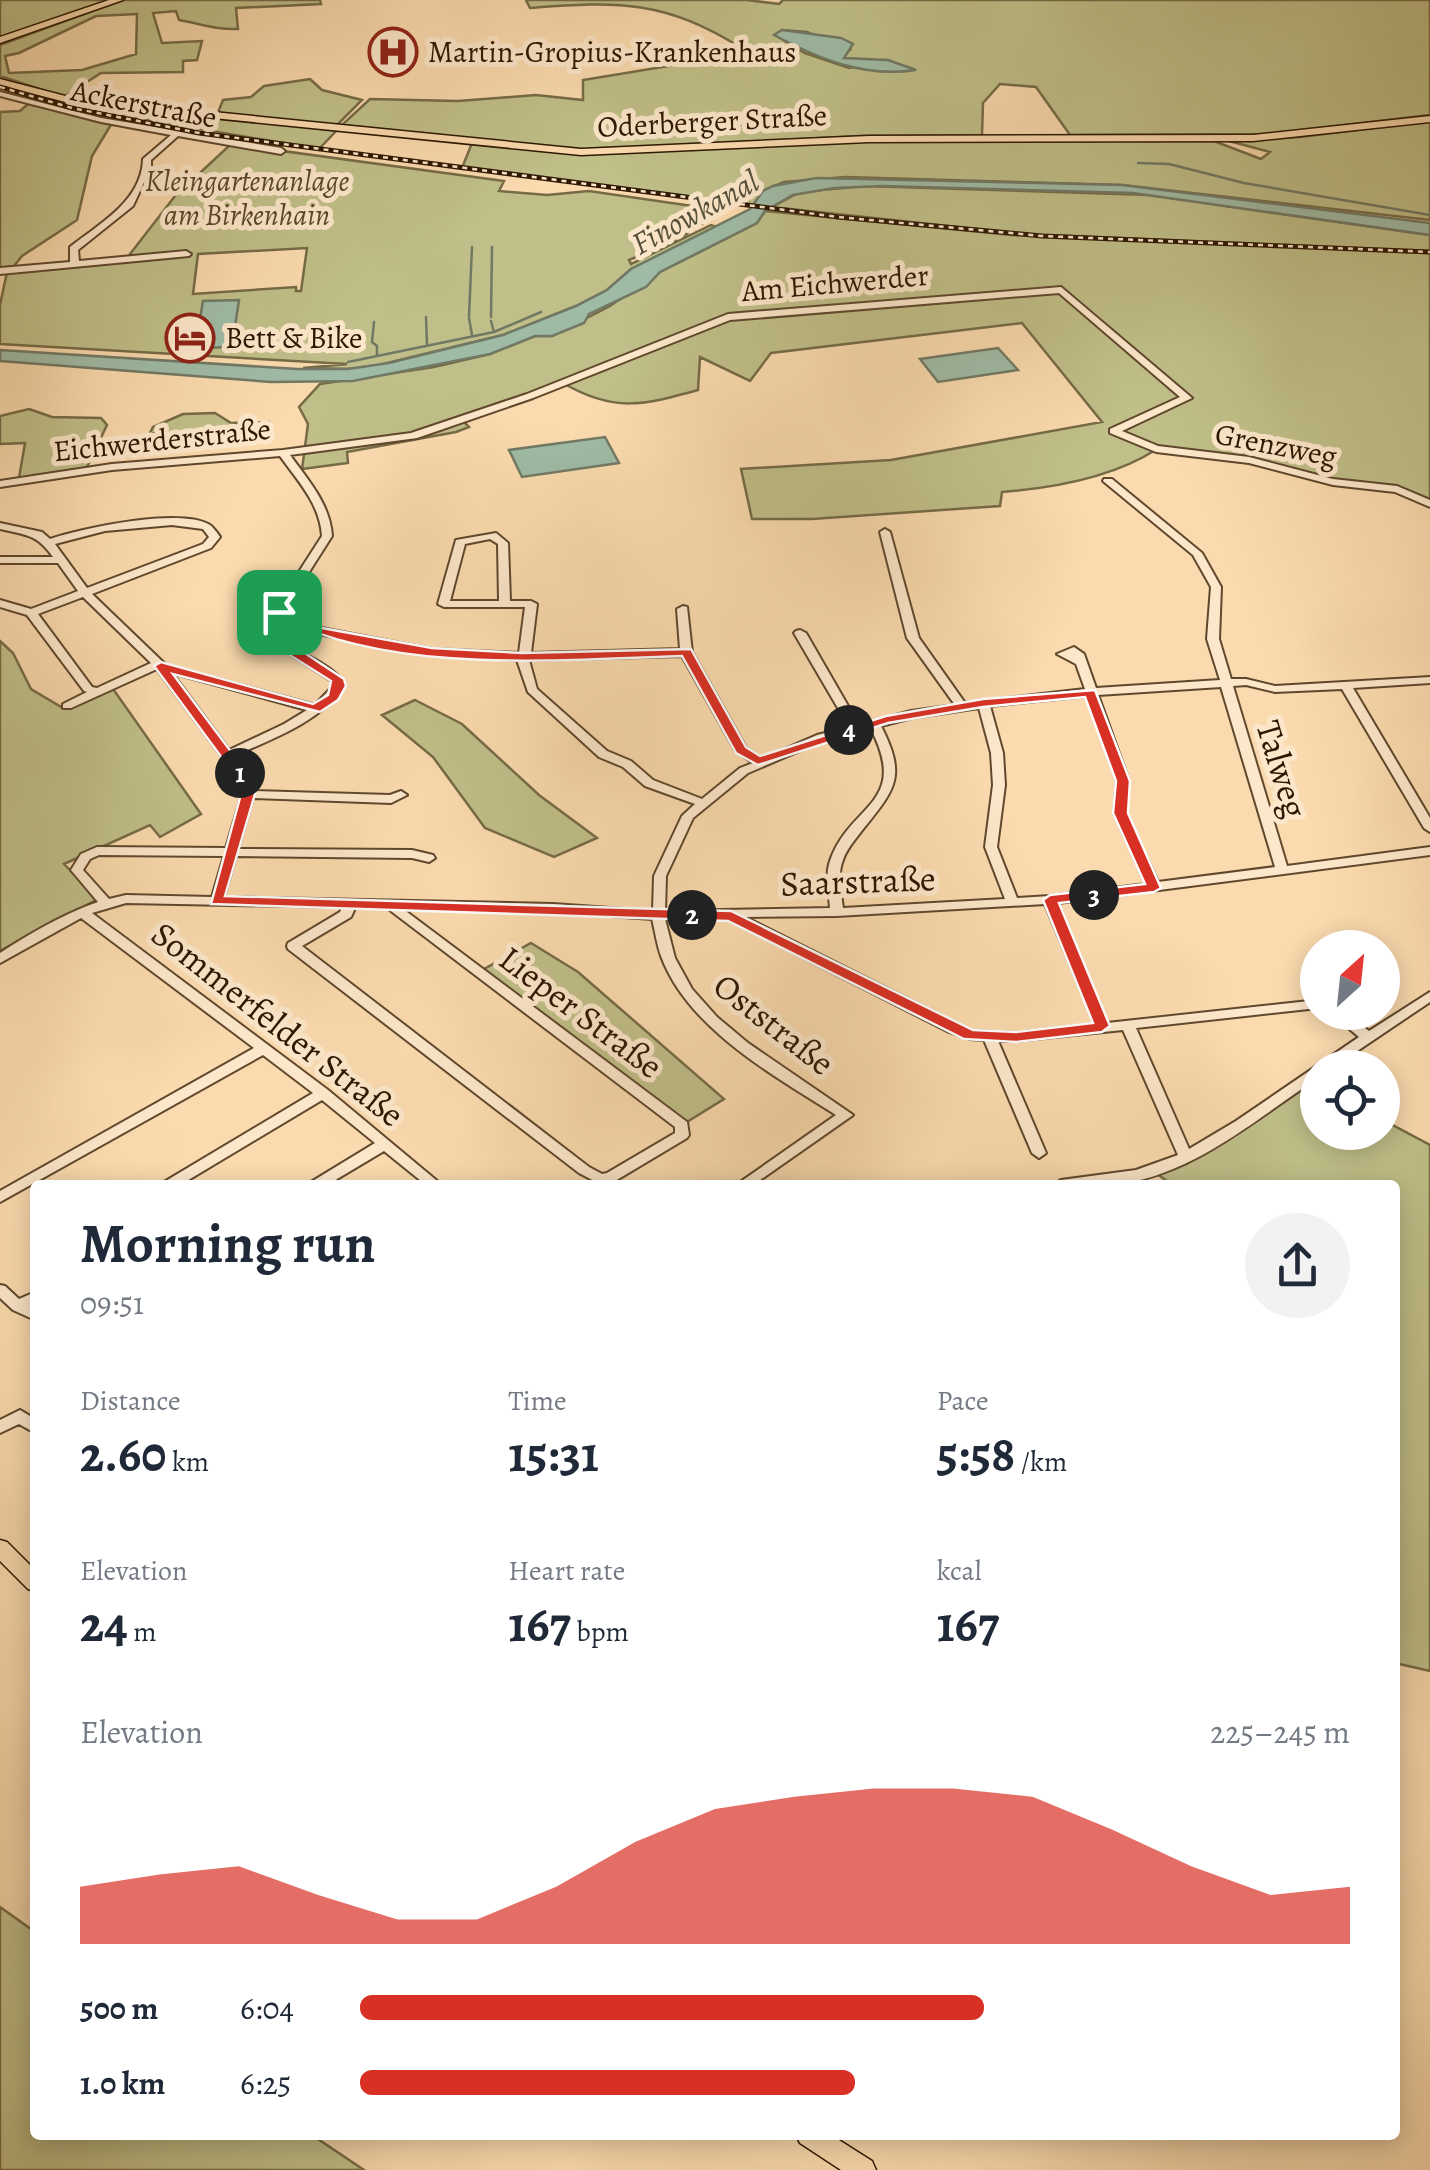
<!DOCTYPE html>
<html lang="en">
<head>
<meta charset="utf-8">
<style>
	body { margin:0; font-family:Alegreya,serif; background:#f2f2f3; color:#1f2937; height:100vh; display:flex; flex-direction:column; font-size:38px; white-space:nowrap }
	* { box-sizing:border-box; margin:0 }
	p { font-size:32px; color:#747a83 }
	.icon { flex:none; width:55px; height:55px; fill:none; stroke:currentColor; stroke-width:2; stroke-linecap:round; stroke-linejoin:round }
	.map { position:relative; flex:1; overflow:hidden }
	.side { position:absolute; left:30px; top:1180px; width:1370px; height:960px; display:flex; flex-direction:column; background:#fff; border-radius:10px; box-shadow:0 5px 25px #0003 }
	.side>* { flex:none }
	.needle { width:65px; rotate:27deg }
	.fabs { position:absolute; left:1300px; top:930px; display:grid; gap:20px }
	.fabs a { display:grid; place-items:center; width:100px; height:100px; border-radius:50%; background:#fff; box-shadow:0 5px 25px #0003; font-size:50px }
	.pin { position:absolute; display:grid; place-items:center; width:85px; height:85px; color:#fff; margin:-42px; border-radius:20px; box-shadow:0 5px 15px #0006 }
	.km { position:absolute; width:50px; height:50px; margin:-25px; border-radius:50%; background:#222; color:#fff; font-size:28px; line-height:50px; text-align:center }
	.round { display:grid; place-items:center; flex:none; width:105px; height:105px; border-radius:52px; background:#f2f2f3 }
	.summary { display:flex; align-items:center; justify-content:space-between; height:170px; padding:0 50px }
	h1 { font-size:55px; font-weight:700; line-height:75px }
	.metrics { display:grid; grid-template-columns:repeat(3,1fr); gap:15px; height:170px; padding:10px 50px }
	.metrics div { display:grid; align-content:center }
	.metrics b { font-size:50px; font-weight:700 }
	.metrics small { font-size:28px; font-weight:400 }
	.metrics p { font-size:28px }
	.chart { height:280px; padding:20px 50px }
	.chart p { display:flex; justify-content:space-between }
	.chart svg { width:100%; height:180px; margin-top:10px; fill:#d93025; opacity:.7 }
	ul { padding:0 50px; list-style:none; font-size:32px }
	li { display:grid; grid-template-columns:160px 120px 1fr; align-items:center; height:75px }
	li i { height:25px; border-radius:12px; background:#d93025 }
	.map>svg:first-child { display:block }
	.green { fill:#c0bf89; stroke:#766b46; stroke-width:2.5; fill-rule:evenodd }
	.water { fill:#9fbba6; stroke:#717964; stroke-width:2.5 }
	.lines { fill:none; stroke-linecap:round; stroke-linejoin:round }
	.stream { stroke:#717964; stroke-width:2.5 }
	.minor-casing { stroke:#60482d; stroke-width:4 }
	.major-casing { stroke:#2d1702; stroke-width:3 }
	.minor { fill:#fce7ca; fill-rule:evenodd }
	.major { fill:#fadaae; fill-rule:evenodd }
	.rail-casing { stroke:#2d1702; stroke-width:5 }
	.rail { stroke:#fce7ca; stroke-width:2.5; stroke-dasharray:5; stroke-linecap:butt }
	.route { fill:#d93025; stroke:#fff; stroke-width:2.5; fill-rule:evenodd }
	.labels { text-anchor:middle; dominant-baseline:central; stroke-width:10; stroke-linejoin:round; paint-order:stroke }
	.far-poi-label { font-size:30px; fill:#2d1702; stroke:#fce7ca; text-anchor:start }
	.far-street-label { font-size:30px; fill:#2d1702; stroke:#fce7ca }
	.far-park-label { font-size:30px; font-style:italic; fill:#59492a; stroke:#fce7ca }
	.far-water-label { font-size:32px; font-style:italic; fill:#55503b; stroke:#fce7ca }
	.street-label { font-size:35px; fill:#2d1702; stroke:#fce7ca }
</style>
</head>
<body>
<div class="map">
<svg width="1430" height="2170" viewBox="0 0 1430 2170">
	<rect width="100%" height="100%" fill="#fadaae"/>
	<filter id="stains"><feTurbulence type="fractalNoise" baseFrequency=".002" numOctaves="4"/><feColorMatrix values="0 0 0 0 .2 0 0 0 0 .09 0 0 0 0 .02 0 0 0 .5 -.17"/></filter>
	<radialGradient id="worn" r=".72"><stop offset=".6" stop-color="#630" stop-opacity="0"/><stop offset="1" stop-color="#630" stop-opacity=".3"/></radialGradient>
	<!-- green -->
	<path class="green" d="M0,0H114L3,37H0Z
		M122,0H320L321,4L236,8L238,29C216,30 201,24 179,20L176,11L153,13L162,43L202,41L197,60L183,61V72L101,73L64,97L0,76V45ZM137,14L136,54L82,70L9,73L5,56L19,53L96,16Z
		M526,0H747L779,4L783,0H1430V115L1268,134L1070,135L1036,87L1000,84L983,103L982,135L859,136L582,150L342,125L370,99L458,101L536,95L583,100V80L717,58L743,49C665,0 619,1 530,8ZM782,30L807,32L850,50L842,57L866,62L888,60L849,68L805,53L775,35Z
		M310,79L322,90L362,100L338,124L330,126L217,115L223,100L251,97L264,86Z
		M28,104L112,123L92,156L77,220L22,256L14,266L0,268V112L20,111Z
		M131,109L338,129L319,149L122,116Z
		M1430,121V220L1122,185L845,177L784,182L763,191L756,205L462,168L472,143L561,152L869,140L1214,141L1261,159L1270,152L1229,141L1300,137Z
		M231,144L504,181L499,191L547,195L589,191L699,207L684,216L705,222L679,239L629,260L631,264L711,225L717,227L631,269L607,290L576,306L503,335L379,365L348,369L303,368L347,364L0,344V305L7,272L142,256L130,254L175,196ZM307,248L301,291H296V287L193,294L198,254Z
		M864,186L1150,195L1430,235V251L1022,234L772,207L800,192Z
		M765,211L1012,235L1430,253V504L1397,489L1333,482L1249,460L1157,449C1114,477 1053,488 1002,492L1000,506L812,519H752L741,469L891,460L1102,422L1022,323L771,353L750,381L700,357L698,390C644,405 614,413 563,383L461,419L469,427L456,432L347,452L348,463L302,469L308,424L299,407L320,384L434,367L490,354L535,336H552L610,306L660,272L757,223Z
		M29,409L52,417L101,418L107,425L86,469L19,478L25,443L0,444V416Z
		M215,413L231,423L269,422L272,432L201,441L150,433L153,427L183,414Z
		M0,641L13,653L31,689L63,708L111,686L201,814L160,837L150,825L64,864L98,899L0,951Z
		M415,700L462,724L539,795L597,838L554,857L485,828L433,757L382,715Z
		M531,943L578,972L724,1099L682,1125L477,973Z
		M1310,1080L1317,1084L1318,1132H1382L1383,1120L1430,1145V1671L1395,1663V1185H1173L1157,1174L1186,1164Z
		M0,1907L35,1932V2135H312L364,2170H0Z"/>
	<!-- water -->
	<path class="water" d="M782,30L841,38L853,44L844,58L888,60L916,70C864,78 819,59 774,35Z
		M816,178L1122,185L1430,223V235L1133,193L882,186L834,188L793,195L765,211L757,223L660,272L646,287L589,314L584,323L552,336H535L490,354L353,381L271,382L0,361V350L297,369H348L389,363L503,335L576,306L607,290L631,269L750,209L763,191L773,186Z
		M239,300L232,347L195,348L203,301Z
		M998,348L1018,370L938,382L920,359Z
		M605,437L619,463L522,477L509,450Z"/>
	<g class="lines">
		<!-- stream -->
		<path class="stream" d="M1138,163L1169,164L1244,183L1430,215
			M469,316L472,247
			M426,317L427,344
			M491,317L492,247
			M469,318L472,335
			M491,321L494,332
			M374,322L372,342L377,346V356
			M348,362L494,332L541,312"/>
		<!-- minor casing -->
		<g class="minor-casing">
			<path id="minor" d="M0,92L101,118L281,148L285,151L281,154L178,136L151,160V167L133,206L78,250L79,261L186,251L191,254L189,256L0,274V268L70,262V247C99,224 142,201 143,159L171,135L101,122L0,96Z
				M1061,287L1192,398L1122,431L1158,446L1249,457L1333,479L1397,486L1430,500V507L1395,492L1333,485L1249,463L1156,452L1110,433V429L1180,397L1059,293L730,320L533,398L417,438L290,455C308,480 330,504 332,536L285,610L321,628L432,649L519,653L525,607H444L438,604L456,540L496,533L508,543L510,601H531L537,604L531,653L680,649L677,609L683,606L687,607L692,652L746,748L762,759L817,735L849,727L794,633L796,631L800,630L806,633L859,725L911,711L955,705L907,638L880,532L885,529L890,532L919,638L965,703L1085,689L1076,664L1057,654L1074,647L1084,654L1096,688L1220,680L1207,639L1211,587L1193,555L1103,481L1104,479H1112L1202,553L1221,587L1219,639L1231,679H1246L1275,686L1430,677V683L1353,688L1430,818V832L1424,828L1342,689L1275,692L1246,685L1233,686L1287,866L1430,847V855L1058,903L1107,1023L1318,1000V1008L1136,1028L1189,1149L1236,1121L1359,1037L1329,1012H1344L1369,1031L1430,992V1002L1332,1068H1318V1078C1254,1120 1189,1179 1109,1185C1091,1186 1072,1185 1054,1185L1061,1180L1136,1170L1178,1155L1123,1030L1016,1041H998L1046,1153L1039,1158L1032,1153L984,1040L970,1039L947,1031L731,921L730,918L665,919L675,958L692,989L717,1017L748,1043L853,1115L753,1185H736L836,1115C775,1076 688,1029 661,956C657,945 655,931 652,919L553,912L403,909L687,1122L689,1135L687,1138L615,1181L600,1184L579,1173L288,949L287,946L288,943L340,912L342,907L126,903L92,913L328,1090L442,1185H426L384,1151L327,1185H309L311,1182L375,1143L322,1100L180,1185H162L164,1182L313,1093L263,1055L0,1202V1191L254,1048L81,918L0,963V953C31,933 63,914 98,902L71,870L81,854L97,847L226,848L242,794L240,781L157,669L71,708H63V704L87,692L84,691L27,615L0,607V600L31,609L78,591L58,563H0V557H53C37,534 26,535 0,529V523L42,532L50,539C82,528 181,507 210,525C212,526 219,535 220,537L211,548L92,594L166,665L315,705L333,686L332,681L285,651L252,639L248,631L253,623L275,609L322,536C320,504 298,481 280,456L112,470L0,487V481L112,464L283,450L411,433L527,394L728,314ZM172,525L203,529L209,537L203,544L87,588L55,544L105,531ZM490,539L498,544L499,601H450L465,544ZM83,597L151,663L97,688L92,687L38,614ZM279,616L318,634L432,655L517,660L528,692L599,757L623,767L645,786L695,804L682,816L654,876L653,911L553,904L224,897L236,856L412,858L429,862L435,858L433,855L412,850L238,849L253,798L391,803L407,795L401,791L390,795L254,791L252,781L234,756C274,738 318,723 345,686C338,665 282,643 261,635L262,627ZM682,656L735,750L753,763L740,768L702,799L653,780L631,761L607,751L537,689L529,660ZM172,673L307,710L284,724L229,750ZM1221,687L1275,867L1158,882L1126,813L1129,781L1098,695ZM1087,696L1117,781L1114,813L1146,884L1050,896L1017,898L997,847L1005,785L1003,753L990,706ZM979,708L991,753L993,785L985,847L1005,899L843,908C841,893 837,874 843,860C846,850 854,841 860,833C894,790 908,779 881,726L912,718ZM871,729C910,805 850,803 830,861C825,875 829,893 830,908L665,911L666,876L693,818L748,773L825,740ZM99,855L224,856L212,897L126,895L109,899L83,870L90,859ZM1045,904L1095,1024L1016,1033L972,1031L745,917L837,916ZM355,908H387L675,1127V1133L607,1173L602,1174L589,1167L302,946L351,917Z
				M0,1285L5,1286L19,1299L35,1292V1304L30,1306L35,1308V1320L13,1310L0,1298Z
				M20,1410L35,1419V1433L19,1424L0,1433V1420Z"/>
		</g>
		<!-- major casing -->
		<g class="major-casing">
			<path id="major" d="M109,0H123L0,43V37Z
				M0,79L73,98L581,149L869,136L1253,135L1430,116V122L1253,141L869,142L581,155L73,104L0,85Z
				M0,1540L7,1542L35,1570V1591L28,1589L0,1561Z
				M796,2135H831L872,2161L876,2170H841L800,2143Z"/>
		</g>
		<!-- minor -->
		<use href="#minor" class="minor"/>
		<!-- major -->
		<use href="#major" class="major"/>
		<!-- rail casing -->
		<g class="rail-casing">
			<path id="rail" d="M0,87L72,108L199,133L838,217L1042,236L1430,252"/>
		</g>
		<!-- rail -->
		<use href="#rail" class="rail"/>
	</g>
	<!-- route -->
	<path class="route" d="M279,608L322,628L432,648L522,653L691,649L746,747L760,756L886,716L983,699L1095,690L1130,781L1128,813L1161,888L1154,892L1059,903L1110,1026L1102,1032L1016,1042L964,1039L728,921L211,904L241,794L239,781L154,666L161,662L313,704L328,695L331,681L285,652L249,637L252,622ZM279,617C395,675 556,660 682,656L736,753L758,765L888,723L983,707L1085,697L1116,781L1113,813L1145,884L1050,895L1043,900L1093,1023L1016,1032L973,1030L731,911L225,896L255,794L253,781L173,674L320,712L338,700L346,686L344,679L294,646L263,635V626Z"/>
	<!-- icons -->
	<defs>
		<g id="hospital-ring" transform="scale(2.5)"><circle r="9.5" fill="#fce7ca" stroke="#8f2418" stroke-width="1.5"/><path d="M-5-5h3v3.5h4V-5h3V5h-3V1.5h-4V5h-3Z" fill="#8f2418"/></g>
		<g id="hotel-ring" transform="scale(2.5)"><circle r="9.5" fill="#fce7ca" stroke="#8f2418" stroke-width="1.5"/><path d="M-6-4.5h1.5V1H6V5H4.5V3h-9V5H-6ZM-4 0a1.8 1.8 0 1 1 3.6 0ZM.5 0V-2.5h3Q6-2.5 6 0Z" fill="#8f2418"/></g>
	</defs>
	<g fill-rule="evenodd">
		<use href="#hospital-ring" x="393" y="52"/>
		<use href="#hotel-ring" x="190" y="338"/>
	</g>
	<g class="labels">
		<!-- far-poi labels -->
		<g class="far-poi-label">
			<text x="428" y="52">Martin-Gropius-Krankenhaus</text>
			<text x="225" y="338">Bett &amp; Bike</text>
		</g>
		<!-- far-street labels -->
		<g class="far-street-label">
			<text transform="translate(144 104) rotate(11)">Ackerstraße</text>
			<text transform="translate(712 121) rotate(-3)">Oderberger Straße</text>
			<text transform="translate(835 283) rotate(-5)">Am Eichwerder</text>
			<text transform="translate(162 440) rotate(-6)">Eichwerderstraße</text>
			<text transform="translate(1276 445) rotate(11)">Grenzweg</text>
		</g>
		<!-- far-park labels -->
		<g class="far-park-label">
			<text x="247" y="181">Kleingartenanlage<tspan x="247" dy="34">am Birkenhain</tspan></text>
		</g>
		<!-- far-water labels -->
		<g class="far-water-label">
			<text transform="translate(695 212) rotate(-29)">Finowkanal</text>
		</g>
		<!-- street labels -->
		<g class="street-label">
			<text transform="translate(1282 769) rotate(73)">Talweg</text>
			<text transform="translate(858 881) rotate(-2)">Saarstraße</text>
			<text transform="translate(581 1012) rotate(37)">Lieper Straße</text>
			<text transform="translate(278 1024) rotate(38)">Sommerfelder Straße</text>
			<text transform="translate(774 1024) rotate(38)">Oststraße</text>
		</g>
	</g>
	<rect width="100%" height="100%" filter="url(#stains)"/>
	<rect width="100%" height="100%" fill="url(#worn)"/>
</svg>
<div class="fabs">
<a><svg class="needle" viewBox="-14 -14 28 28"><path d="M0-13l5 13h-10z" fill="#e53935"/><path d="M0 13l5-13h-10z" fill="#747a83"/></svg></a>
<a><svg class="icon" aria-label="locate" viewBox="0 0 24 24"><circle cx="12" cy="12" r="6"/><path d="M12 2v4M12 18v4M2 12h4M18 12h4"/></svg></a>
</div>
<div class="pin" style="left:279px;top:612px;background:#1e9e55"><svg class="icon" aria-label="arrive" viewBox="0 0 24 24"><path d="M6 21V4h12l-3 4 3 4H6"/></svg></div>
<b class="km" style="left:240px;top:773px">1</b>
<b class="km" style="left:692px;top:915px">2</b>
<b class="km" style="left:1094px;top:895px">3</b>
<b class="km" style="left:849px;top:730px">4</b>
<section class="side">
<div class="summary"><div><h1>Morning run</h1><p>09:51</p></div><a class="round"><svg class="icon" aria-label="share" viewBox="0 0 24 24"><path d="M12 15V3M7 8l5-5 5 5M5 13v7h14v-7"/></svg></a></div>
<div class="metrics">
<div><p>Distance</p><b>2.60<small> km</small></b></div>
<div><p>Time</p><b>15:31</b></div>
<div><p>Pace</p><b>5:58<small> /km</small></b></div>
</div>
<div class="metrics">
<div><p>Elevation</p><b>24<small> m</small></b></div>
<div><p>Heart rate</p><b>167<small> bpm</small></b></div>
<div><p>kcal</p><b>167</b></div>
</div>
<div class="chart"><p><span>Elevation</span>225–245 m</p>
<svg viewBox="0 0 160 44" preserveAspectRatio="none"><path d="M0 44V30L10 27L20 25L30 32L40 38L50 38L60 30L70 19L80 11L90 8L100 6L110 6L120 8L130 16L140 25L150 32L160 30V44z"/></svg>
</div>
<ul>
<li><b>500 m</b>6:04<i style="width:63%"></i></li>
<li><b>1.0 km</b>6:25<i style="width:50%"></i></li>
</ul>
</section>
</div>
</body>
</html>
